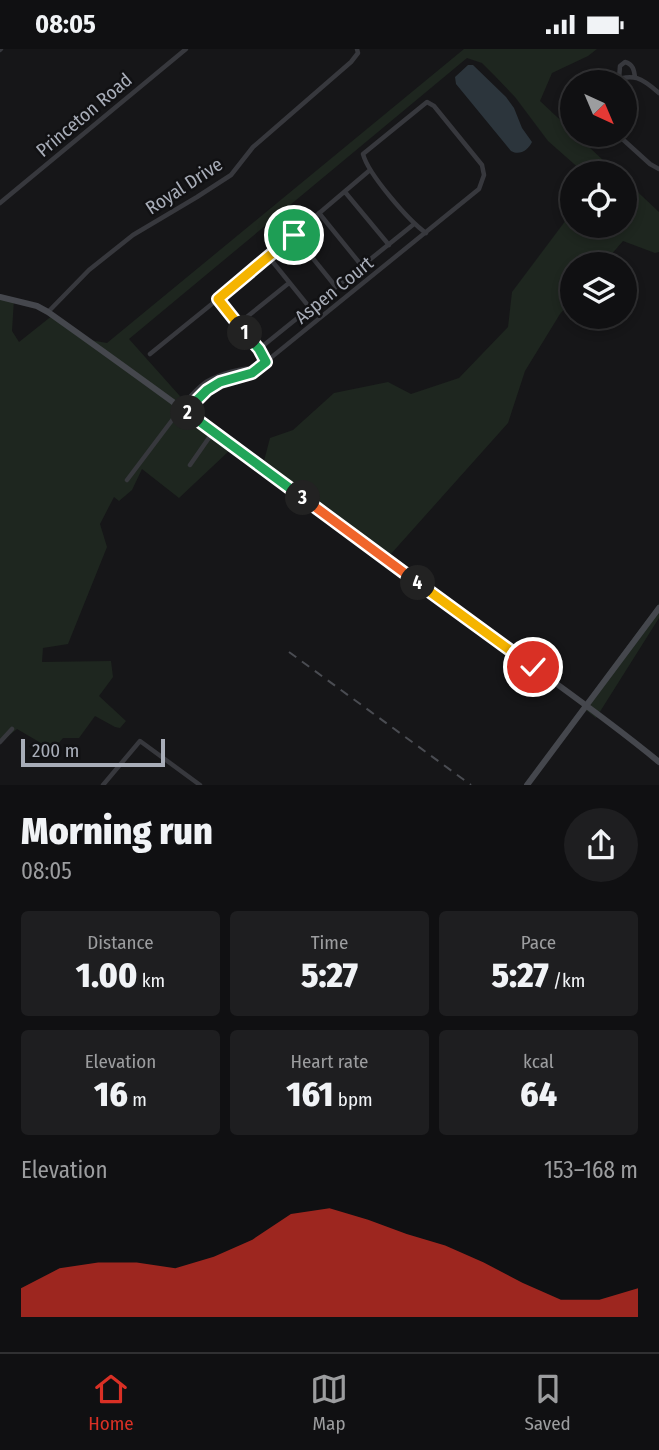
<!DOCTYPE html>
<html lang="en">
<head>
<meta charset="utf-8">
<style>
	body { margin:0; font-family:"Fira Sans Condensed",sans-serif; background:#1e1e20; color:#f1f3f6; height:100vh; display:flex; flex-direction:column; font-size:26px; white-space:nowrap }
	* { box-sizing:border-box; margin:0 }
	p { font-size:23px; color:#9c9d9f }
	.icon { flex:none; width:38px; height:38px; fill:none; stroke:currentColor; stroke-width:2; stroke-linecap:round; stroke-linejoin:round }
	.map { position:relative; height:736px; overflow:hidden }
	.sheet { display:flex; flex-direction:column; background:#101012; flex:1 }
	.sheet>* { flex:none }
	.needle { width:46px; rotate:136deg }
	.controls { position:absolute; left:560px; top:21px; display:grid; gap:14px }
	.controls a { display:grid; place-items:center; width:77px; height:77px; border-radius:50%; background:#101012; box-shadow:0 4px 10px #0003,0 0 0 2px #303032; font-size:35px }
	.scale { position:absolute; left:21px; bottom:18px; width:144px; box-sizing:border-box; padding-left:7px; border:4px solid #a8adb8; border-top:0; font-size:19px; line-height:24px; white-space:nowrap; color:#a8adb8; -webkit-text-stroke:5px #111113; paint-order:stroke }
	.pin { position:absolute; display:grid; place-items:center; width:60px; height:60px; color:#fff; margin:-30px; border:4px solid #fff; border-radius:50%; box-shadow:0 2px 7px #0007 }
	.km { position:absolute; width:35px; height:35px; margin:-18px; border-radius:50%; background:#222; color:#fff; font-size:19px; line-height:35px; text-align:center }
	.round { display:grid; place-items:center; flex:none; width:74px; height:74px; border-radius:37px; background:#1e1e20 }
	.summary { display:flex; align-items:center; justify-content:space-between; height:119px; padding:0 21px }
	h1 { font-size:38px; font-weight:800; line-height:52px }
	.figures { display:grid; grid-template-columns:repeat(3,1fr); gap:10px; height:119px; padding:7px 21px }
	.figures div { display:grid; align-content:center; border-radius:7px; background:#1e1e20; text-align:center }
	.figures b { font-size:35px; font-weight:800 }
	.figures small { font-size:19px; font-weight:400 }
	.figures p { font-size:19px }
	.chart { height:196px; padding:14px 21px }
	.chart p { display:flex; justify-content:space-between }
	.chart svg { width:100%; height:126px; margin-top:7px; fill:#d93025; opacity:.7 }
	.status { display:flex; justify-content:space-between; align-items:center; height:49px; padding:0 35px; background:#101012; direction:ltr }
	.status svg { height:19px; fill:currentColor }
	.dock { display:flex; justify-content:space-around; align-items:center; height:98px; border-top:2px solid #303032; background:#101012; font-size:19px; color:#9c9d9f }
	.dock a { display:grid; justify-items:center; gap:4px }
	.dock .current { color:#d93025 }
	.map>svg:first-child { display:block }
	.green { fill:#1e261f }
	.water { fill:#2c353c }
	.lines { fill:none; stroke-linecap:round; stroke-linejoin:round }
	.street { stroke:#37383d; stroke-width:4.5 }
	.secondary { stroke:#45474d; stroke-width:6 }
	.rail { stroke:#4a4c52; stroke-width:2; stroke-dasharray:9 7; stroke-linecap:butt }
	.split-1-casing { stroke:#fff; stroke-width:14 }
	.split-2-casing { stroke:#fff; stroke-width:14 }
	.split-3-casing { stroke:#fff; stroke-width:14 }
	.split-4-casing { stroke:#fff; stroke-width:14 }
	.split-5-casing { stroke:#fff; stroke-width:14 }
	.split-1 { stroke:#f5b400; stroke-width:9 }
	.split-2 { stroke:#22a559; stroke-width:9 }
	.split-3 { stroke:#22a559; stroke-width:9 }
	.split-4 { stroke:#f0652b; stroke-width:9 }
	.split-5 { stroke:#f5b400; stroke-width:9 }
	.labels { text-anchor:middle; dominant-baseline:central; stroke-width:5; stroke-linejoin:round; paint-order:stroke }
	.street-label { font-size:19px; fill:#a8adb8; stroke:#111113 }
</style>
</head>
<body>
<div class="status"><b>08:05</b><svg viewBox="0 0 49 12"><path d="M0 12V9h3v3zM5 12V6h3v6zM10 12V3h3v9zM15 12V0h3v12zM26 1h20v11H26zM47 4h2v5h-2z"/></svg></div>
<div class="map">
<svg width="659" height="736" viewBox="0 0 659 736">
	<rect width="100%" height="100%" fill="#161618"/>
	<!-- green -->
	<path class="green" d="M464,0H597L588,7L552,24L540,52L572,82V86H576L617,124H581L582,122L548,92L515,48L494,26L482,14L467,9L129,290L229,402L179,449L142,420L132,441L119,452L114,448L100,475L107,498L68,595L43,599L42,613L111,612L113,628L99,647L126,672L120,679L115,678L95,667L79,689H63L53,701L17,680L0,694V247L14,250L12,282L19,293L53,266L84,290L107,294Z
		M625,131L659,163V203L655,204L623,192L603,215H572V251L560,265L525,322L508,374L390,506L264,412L270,389L293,381L334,344L388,333L411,345L459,329L508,278L512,243L572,163V177H625Z
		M659,554V569L596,669L582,658Z"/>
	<!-- water -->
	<path class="water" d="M468,16H473L506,48L514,59L522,79L532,93C528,101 520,107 511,102L456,35L455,28Z"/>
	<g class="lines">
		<!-- street -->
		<path class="street" d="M0,1L1,0
			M619,30L620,17L625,13C633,15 634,21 635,28
			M611,33C633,23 642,29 659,44
			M618,86L650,115L659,120
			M345,143L389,196
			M0,154L186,0
			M319,164L362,217
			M294,186L336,238
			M268,207L310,259
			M218,250L259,300L266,313
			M48,263L89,221L133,186L197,148L231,126L253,98L351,13L358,4L357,0
			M238,275L289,234
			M259,300L414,175
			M150,305L218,250L370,121
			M182,359C194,355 199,346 209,339C222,331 238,329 252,324L479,140L484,126L482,116L434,57L427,53L363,105C368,125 409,172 426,184
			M190,416L213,383
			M127,431C142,411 158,390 173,370C183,357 193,342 206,333C220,325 242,318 258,319
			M0,693L12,680
			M103,736L140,692L200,736"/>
		<!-- secondary -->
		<path class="secondary" d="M0,248L37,257L48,263C185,360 320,461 455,561C523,612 594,659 659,713
			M527,736L659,559"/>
		<!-- rail -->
		<path class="rail" d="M289,603L471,736"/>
	</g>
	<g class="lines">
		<!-- split-1 casing -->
		<g class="split-1-casing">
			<path id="split-1" d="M245,284L218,250L294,186"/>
		</g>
		<!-- split-2 casing -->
		<g class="split-2-casing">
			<path id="split-2" d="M188,364L181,359L192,356L207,341L220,333L252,324L266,313L259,300L245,284"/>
		</g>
		<!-- split-3 casing -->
		<g class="split-3-casing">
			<path id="split-3" d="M188,364L303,449"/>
		</g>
		<!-- split-4 casing -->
		<g class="split-4-casing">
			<path id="split-4" d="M303,449L418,534"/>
		</g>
		<!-- split-5 casing -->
		<g class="split-5-casing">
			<path id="split-5" d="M418,534L533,618"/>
		</g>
		<!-- split-1 -->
		<use href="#split-1" class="split-1"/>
		<!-- split-2 -->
		<use href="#split-2" class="split-2"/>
		<!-- split-3 -->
		<use href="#split-3" class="split-3"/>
		<!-- split-4 -->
		<use href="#split-4" class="split-4"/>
		<!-- split-5 -->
		<use href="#split-5" class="split-5"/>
	</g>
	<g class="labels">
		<!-- street labels -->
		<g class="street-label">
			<text transform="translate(84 66) rotate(-40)">Princeton Road</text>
			<text transform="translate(184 137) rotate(-33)">Royal Drive</text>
			<text transform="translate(334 241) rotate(-39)">Aspen Court</text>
		</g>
	</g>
</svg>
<div class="controls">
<a><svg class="needle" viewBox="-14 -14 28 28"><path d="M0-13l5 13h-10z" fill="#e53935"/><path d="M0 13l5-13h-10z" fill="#9c9d9f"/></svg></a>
<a><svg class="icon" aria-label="locate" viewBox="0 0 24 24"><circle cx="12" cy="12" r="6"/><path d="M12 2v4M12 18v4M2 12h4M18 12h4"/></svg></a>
<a><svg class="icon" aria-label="layers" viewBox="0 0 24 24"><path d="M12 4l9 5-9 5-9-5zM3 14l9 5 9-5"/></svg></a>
</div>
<div class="scale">200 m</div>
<div class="pin" style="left:294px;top:186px;background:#1e9e55"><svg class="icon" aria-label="arrive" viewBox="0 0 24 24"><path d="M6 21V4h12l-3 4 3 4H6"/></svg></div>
<div class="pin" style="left:533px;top:618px;background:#d93025"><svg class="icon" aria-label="check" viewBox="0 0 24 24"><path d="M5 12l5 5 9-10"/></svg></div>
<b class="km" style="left:245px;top:284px">1</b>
<b class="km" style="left:188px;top:364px">2</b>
<b class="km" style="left:303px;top:449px">3</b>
<b class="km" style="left:418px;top:534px">4</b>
</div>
<section class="sheet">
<div class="summary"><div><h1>Morning run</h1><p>08:05</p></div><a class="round"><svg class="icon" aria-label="share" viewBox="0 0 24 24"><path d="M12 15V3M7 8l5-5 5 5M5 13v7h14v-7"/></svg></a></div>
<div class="figures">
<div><p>Distance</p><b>1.00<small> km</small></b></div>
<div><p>Time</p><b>5:27</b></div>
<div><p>Pace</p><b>5:27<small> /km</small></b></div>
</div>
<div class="figures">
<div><p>Elevation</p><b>16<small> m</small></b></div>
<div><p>Heart rate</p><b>161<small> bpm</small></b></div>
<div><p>kcal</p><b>64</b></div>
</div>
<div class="chart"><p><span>Elevation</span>153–168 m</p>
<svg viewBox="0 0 160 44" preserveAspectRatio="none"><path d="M0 44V34L10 27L20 25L30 25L40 27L50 23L60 17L70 8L80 6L90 10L100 15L110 19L120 25L130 32L140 38L150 38L160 34V44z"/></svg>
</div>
</section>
<nav class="dock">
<a class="current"><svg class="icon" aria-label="home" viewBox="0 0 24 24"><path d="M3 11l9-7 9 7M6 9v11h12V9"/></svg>Home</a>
<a><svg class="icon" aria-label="map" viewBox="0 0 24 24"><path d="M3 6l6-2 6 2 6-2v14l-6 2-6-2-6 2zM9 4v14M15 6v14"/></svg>Map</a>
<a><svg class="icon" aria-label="saved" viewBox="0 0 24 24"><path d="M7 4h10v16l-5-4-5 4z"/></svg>Saved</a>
</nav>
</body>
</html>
